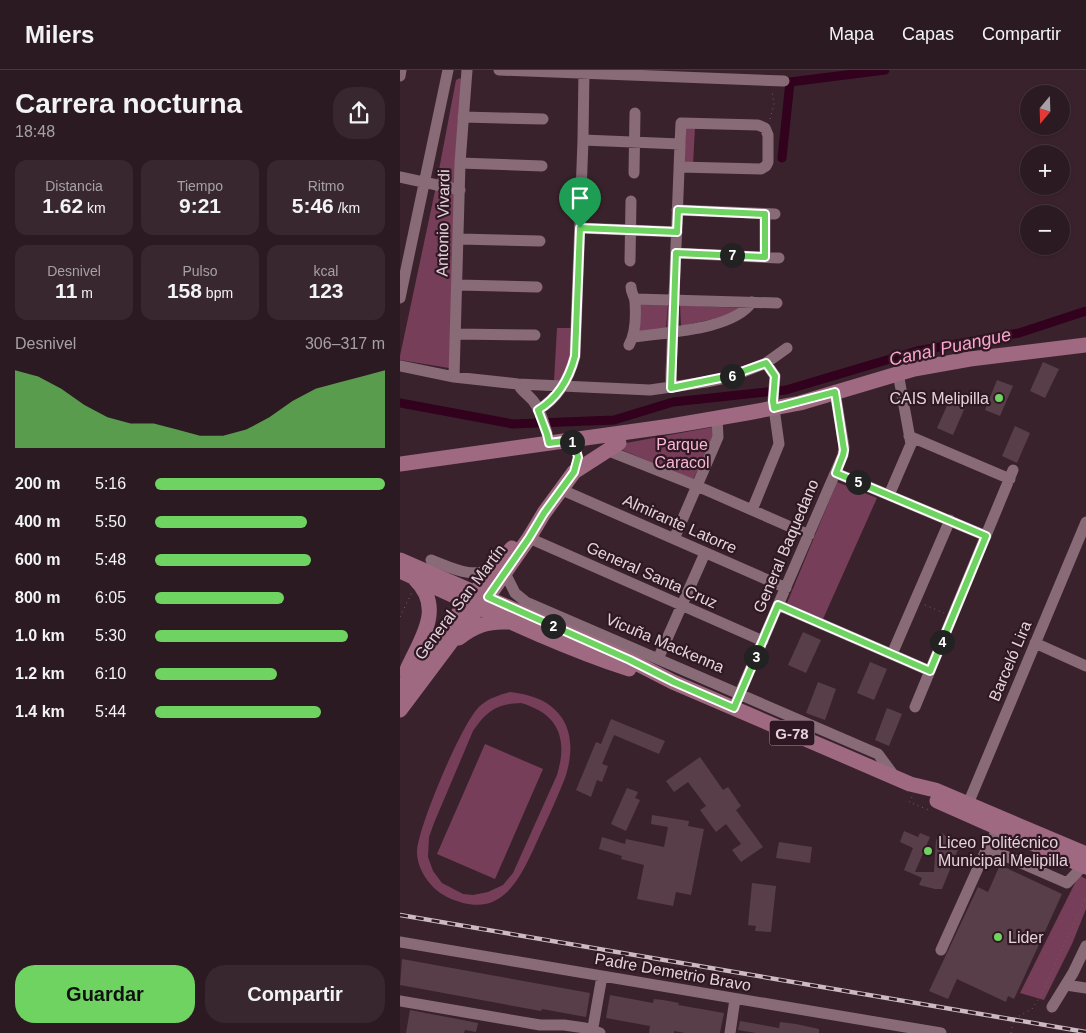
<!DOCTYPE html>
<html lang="es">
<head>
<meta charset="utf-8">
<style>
	body { margin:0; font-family:Helvetica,sans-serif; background:#38272f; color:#f1f3f6; height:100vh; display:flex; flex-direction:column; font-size:19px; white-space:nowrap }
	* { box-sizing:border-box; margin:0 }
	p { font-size:16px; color:#a6a1a5 }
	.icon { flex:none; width:28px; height:28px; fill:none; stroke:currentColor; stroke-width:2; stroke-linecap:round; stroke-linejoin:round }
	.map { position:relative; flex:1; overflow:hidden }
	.details { display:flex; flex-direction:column; background:#2c1a22; width:400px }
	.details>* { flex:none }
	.needle { width:32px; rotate:199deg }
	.buttons { position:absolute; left:620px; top:15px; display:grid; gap:10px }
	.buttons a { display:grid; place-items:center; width:50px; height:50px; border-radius:50%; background:#2c1a22; box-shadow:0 1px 4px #0004,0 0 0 1px #483840; font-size:25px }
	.pin { position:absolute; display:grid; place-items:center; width:42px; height:42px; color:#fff; margin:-51px -21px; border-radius:50% 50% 50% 0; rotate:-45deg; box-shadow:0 0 5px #0007 }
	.pin .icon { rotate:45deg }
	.km { position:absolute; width:25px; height:25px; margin:-12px; border-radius:50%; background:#222; color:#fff; font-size:14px; line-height:25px; text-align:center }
	.round { display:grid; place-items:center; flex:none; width:52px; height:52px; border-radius:20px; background:#38272f }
	.head { display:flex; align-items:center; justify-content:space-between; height:85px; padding:0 15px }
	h1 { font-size:28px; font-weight:700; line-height:38px }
	.stats { display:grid; grid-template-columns:repeat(3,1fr); gap:8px; height:85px; padding:5px 15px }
	.stats div { display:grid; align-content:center; border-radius:12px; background:#38272f; text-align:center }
	.stats b { font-size:21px; font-weight:700 }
	.stats small { font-size:14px; font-weight:400 }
	.stats p { font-size:14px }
	.chart { height:140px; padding:10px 15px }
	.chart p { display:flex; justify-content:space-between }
	.chart svg { width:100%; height:90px; margin-top:5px; fill:#6ed360; opacity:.7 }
	.primary-button { display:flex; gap:10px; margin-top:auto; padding:10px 15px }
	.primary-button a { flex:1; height:58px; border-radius:20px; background:#6ed360; color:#111; font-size:20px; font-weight:700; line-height:58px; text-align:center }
	.primary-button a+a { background:#38272f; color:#f1f3f6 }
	ul { padding:0 15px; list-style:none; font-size:16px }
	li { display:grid; grid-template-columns:80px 60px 1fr; align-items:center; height:38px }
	li i { height:12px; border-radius:6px; background:#6ed360 }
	header { display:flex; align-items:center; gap:30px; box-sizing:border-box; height:70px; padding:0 25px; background:#2c1a22; border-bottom:1px solid #483840 }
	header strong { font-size:24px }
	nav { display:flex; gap:28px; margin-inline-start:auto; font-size:18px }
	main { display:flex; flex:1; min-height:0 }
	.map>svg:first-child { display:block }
	.green { fill:#773e59; fill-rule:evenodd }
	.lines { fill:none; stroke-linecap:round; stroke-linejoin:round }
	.canal { stroke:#32011d; stroke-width:9 }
	.building { fill:#583e49 }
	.path { stroke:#725c66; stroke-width:1; stroke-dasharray:1 4; stroke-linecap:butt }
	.minor { stroke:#886b77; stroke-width:11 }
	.major { stroke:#9f6981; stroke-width:15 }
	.rail-casing { stroke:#ccbac2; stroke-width:4.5 }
	.rail { stroke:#2f1823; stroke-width:2.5; stroke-dasharray:8; stroke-linecap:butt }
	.route-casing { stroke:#fff; stroke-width:10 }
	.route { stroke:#6ed360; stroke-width:6 }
	.poi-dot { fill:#6ed360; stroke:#2f1823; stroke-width:2 }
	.labels { text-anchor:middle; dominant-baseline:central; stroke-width:4.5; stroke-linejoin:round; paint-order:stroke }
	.shield { fill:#2f1823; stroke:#ae9ba3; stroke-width:1 }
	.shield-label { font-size:15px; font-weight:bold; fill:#e4d3da }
	.street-label { font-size:16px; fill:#e4d3da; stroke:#2f1823 }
	.poi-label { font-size:16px; fill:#e4d3da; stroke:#2f1823; text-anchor:start }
	.park-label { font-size:16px; fill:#f9b9d5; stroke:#2f1823 }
	.water-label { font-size:18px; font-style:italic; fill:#fba7cd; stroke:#2f1823 }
</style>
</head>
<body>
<header>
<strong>Milers</strong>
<nav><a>Mapa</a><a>Capas</a><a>Compartir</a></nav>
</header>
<main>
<section class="details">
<div class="head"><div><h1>Carrera nocturna</h1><p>18:48</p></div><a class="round"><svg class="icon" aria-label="share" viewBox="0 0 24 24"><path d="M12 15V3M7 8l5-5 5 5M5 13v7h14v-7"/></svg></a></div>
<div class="stats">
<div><p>Distancia</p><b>1.62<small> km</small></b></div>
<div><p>Tiempo</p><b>9:21</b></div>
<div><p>Ritmo</p><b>5:46<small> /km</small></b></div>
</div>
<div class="stats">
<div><p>Desnivel</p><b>11<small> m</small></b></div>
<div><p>Pulso</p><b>158<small> bpm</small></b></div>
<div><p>kcal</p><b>123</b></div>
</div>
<div class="chart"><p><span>Desnivel</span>306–317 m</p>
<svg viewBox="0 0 160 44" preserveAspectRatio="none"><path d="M0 44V6L10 9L20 15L30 23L40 29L50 32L60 32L70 35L80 38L90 38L100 35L110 29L120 21L130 15L140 12L150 9L160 6V44z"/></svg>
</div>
<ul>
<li><b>200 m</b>5:16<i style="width:100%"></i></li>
<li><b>400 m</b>5:50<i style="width:66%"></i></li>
<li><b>600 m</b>5:48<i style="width:68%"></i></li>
<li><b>800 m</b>6:05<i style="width:56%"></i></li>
<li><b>1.0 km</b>5:30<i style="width:84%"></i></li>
<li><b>1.2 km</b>6:10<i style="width:53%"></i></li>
<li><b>1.4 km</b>5:44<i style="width:72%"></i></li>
</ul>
<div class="primary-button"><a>Guardar</a><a>Compartir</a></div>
</section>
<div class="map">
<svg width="686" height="963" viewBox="0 0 686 963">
	<rect width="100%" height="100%" fill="#3a222d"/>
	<!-- green -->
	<path class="green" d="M60,8L69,22L62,133L55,299L0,290V286L35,121L56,10Z
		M286,57H295L293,94L284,93Z
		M239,234H268L266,258L237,262Z
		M280,235L338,238L327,246L281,256Z
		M157,258H174L173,281L162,311H154Z
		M313,357L315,362L293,410L222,380L226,373Z
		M437,412L477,428L423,549L387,533Z
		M110,622C161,627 181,660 165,708C157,728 148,748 139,767C120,809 102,853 47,827C31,819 17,800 17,782C17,759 63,650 80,636C89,628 99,625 110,622ZM121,633C159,644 168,669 157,705L113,803L103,815L88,822L73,825L63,824L42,813L33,801L28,787L29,767L34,753L73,661C87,641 96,634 121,633Z
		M85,674L143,699L95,809L37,784Z
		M679,805L686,809V839L672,874L644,930L620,923Z"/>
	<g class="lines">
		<!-- canal -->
		<path class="canal" d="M382,88L390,12L485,0
			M0,333L113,354L214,350L273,332L386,320L517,281L619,263L686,241"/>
	</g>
	<!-- building -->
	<path class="building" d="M643,292L659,299L645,328L630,321Z
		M597,310L613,316L600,346L585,340Z
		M550,329L566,335L553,365L537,358Z
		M615,356L630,363L617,393L602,386Z
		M403,562L421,570L406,603L388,595Z
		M470,592L487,599L474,630L457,623Z
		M418,612L436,619L425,650L406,643Z
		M487,638L502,644L489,676L475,670Z
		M211,649L265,671L259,684L214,665L202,694L208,696L202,712L197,710L191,727L176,720L196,672L201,674Z
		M300,687L323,720L328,717L341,736L336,740L363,777L341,792L332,780L341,774L326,754L316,762L300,740L306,736L288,712L274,722L266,711Z
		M227,718L238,722L235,728L240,730L226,761L211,754Z
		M252,745L289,751L288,756L304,759L291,825L276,822L273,836L237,829L244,795L221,789L222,786L199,779L202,767L225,774L226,769L264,777L268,757L251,754Z
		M504,761L518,767L520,763L530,767L515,802H534L536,769L538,770L542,763L559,777L542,819H535L519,815L522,808L504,800L513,778L500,772Z
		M379,772L412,777L410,793L376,788Z
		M600,795L662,824L614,929L608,926L606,932L557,909L548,929L529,921L578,817L588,822Z
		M352,813L376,816L371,862L355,861L356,856L348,855Z
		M2,889L190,923L186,947L142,939L141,941L0,915Z
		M210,925L253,933L254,929L263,930L279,933L278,935L324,943L320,963H285L274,961V963H249L250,956L206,948Z
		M10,940L78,953L76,962L65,960L64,963H6Z
		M340,951L379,958L380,952L396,954L419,959V963H356L338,960Z"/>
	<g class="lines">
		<!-- path -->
		<path class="path" d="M370,49L374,34L372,21
			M525,535L544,543
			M0,547L12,522
			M512,727L509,732L529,740
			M611,963L614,949L632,939L640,927L686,828"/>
		<!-- minor -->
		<path class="minor" d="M99,0L384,11
			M0,6L1,0
			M63,47L143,49
			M183,70L280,74
			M60,93L142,96
			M234,103L235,43
			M0,107L60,120
			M277,140L375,144
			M180,158L277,162
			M59,169L140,171
			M276,183L379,188
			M365,187V144
			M230,191L231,131
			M58,215L137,217
			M0,228L48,0
			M236,229L377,233
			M56,264L135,265
			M234,267C267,262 333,260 352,232
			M229,275C236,263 236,246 235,232C235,227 231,223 231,217
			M0,296L54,307L118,314L250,320L306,312L330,307L366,293L387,278
			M54,307L60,93L67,0
			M118,314C121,321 129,325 134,332C141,342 147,360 149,373
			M271,317V304L280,74L281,53L358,55L365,58L368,65V92L366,96L361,99L279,97
			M138,340C158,328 169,309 175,286L183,70L184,0
			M509,366L610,409
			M206,380L297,416L409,465
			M436,403L586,466
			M160,419L386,518
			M489,425L511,374L498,303
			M352,440L379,374L373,331L375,306L366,293
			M129,468L363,571
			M274,469L318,367L317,348
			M31,490C52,498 75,511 96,496
			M105,503L115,523L126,532L478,684L495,707
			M378,535L530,601
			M635,573L686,596
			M492,584L550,450
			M258,589L305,483
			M337,630L443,385L444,377L435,322
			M515,637L613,400
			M565,741L686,452
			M587,778L667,813L683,796
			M0,872L541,963
			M541,880L587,778L598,759L605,758
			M666,915L686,918
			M0,931L140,955H164L185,958L200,963
			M652,937L673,903L686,876
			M192,963L202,906
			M330,963L335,929"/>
		<!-- major -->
		<path class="major" d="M0,394L271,356L347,343L400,333L514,299L570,289L686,275
			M0,490L230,590L273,612L496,708L510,714L535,720L686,784
			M0,501C75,535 150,573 229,599
			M59,568C74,556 88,551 107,552
			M6,602C19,571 46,539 15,509
			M0,620L67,532L112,478
			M0,640L63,556L88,527L129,468L144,443L174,402L219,373
			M537,731L686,797"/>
		<!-- rail casing -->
		<g class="rail-casing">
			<path id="rail" d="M0,845L686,962"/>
		</g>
		<!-- rail -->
		<use href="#rail" class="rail"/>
	</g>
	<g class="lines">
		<!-- route casing -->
		<g class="route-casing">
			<path id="route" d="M278,140L365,144V187L276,183L271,318L330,306L366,293L375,306L373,331L374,338L435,322L444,380L443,385L436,403L586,466L530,601L378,535L334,638L274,612L230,590L88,527L129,468L144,443L174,402L178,387L176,380L173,373L164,371L149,373L147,364L138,340C158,328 169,309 175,286L180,158L277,162Z"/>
		</g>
		<!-- route -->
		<use href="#route" class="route"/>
	</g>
	<!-- markers -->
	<g class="poi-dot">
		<circle cx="599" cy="328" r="5"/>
		<circle cx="528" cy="781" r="5"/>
		<circle cx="598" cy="867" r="5"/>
	</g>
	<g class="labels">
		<!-- shield labels -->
		<rect class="shield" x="369.5" y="650.5" width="45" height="25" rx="4"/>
		<g class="shield-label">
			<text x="392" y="663">G-78</text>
		</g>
		<!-- street labels -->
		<g class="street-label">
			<text transform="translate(43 153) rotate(-89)">Antonio Vivardi</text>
			<text transform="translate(280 454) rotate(24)">Almirante Latorre</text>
			<text transform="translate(386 476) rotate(-67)">General Baquedano</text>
			<text transform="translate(252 505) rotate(24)">General Santa Cruz</text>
			<text transform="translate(60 532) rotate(-53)">General San Martín</text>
			<text transform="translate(265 573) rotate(23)">Vicuña Mackenna</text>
			<text transform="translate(610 591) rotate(-67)">Barceló Lira</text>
			<text transform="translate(273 902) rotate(10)">Padre Demetrio Bravo</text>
		</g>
		<!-- poi labels -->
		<g class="poi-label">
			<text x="589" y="328" text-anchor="end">CAIS Melipilla</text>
			<text x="538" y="772">Liceo Politécnico<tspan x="538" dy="18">Municipal Melipilla</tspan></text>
			<text x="608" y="867">Lider</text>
		</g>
		<!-- park labels -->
		<g class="park-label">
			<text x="282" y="374">Parque<tspan x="282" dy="18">Caracol</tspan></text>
		</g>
		<!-- water labels -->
		<g class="water-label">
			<text transform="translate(550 277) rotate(-12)">Canal Puangue</text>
		</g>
	</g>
</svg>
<div class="buttons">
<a><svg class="needle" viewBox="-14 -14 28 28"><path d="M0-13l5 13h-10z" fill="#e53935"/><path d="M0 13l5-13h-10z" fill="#a6a1a5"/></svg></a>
<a>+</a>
<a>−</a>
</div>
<div class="pin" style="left:180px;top:158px;background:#1e9e55"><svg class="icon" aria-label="arrive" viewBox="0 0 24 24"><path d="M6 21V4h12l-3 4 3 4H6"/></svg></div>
<b class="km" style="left:172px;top:372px">1</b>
<b class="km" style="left:153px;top:556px">2</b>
<b class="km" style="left:356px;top:587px">3</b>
<b class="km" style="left:542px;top:572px">4</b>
<b class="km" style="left:458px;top:412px">5</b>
<b class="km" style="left:332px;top:306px">6</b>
<b class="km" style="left:332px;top:185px">7</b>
</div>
</main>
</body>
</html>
